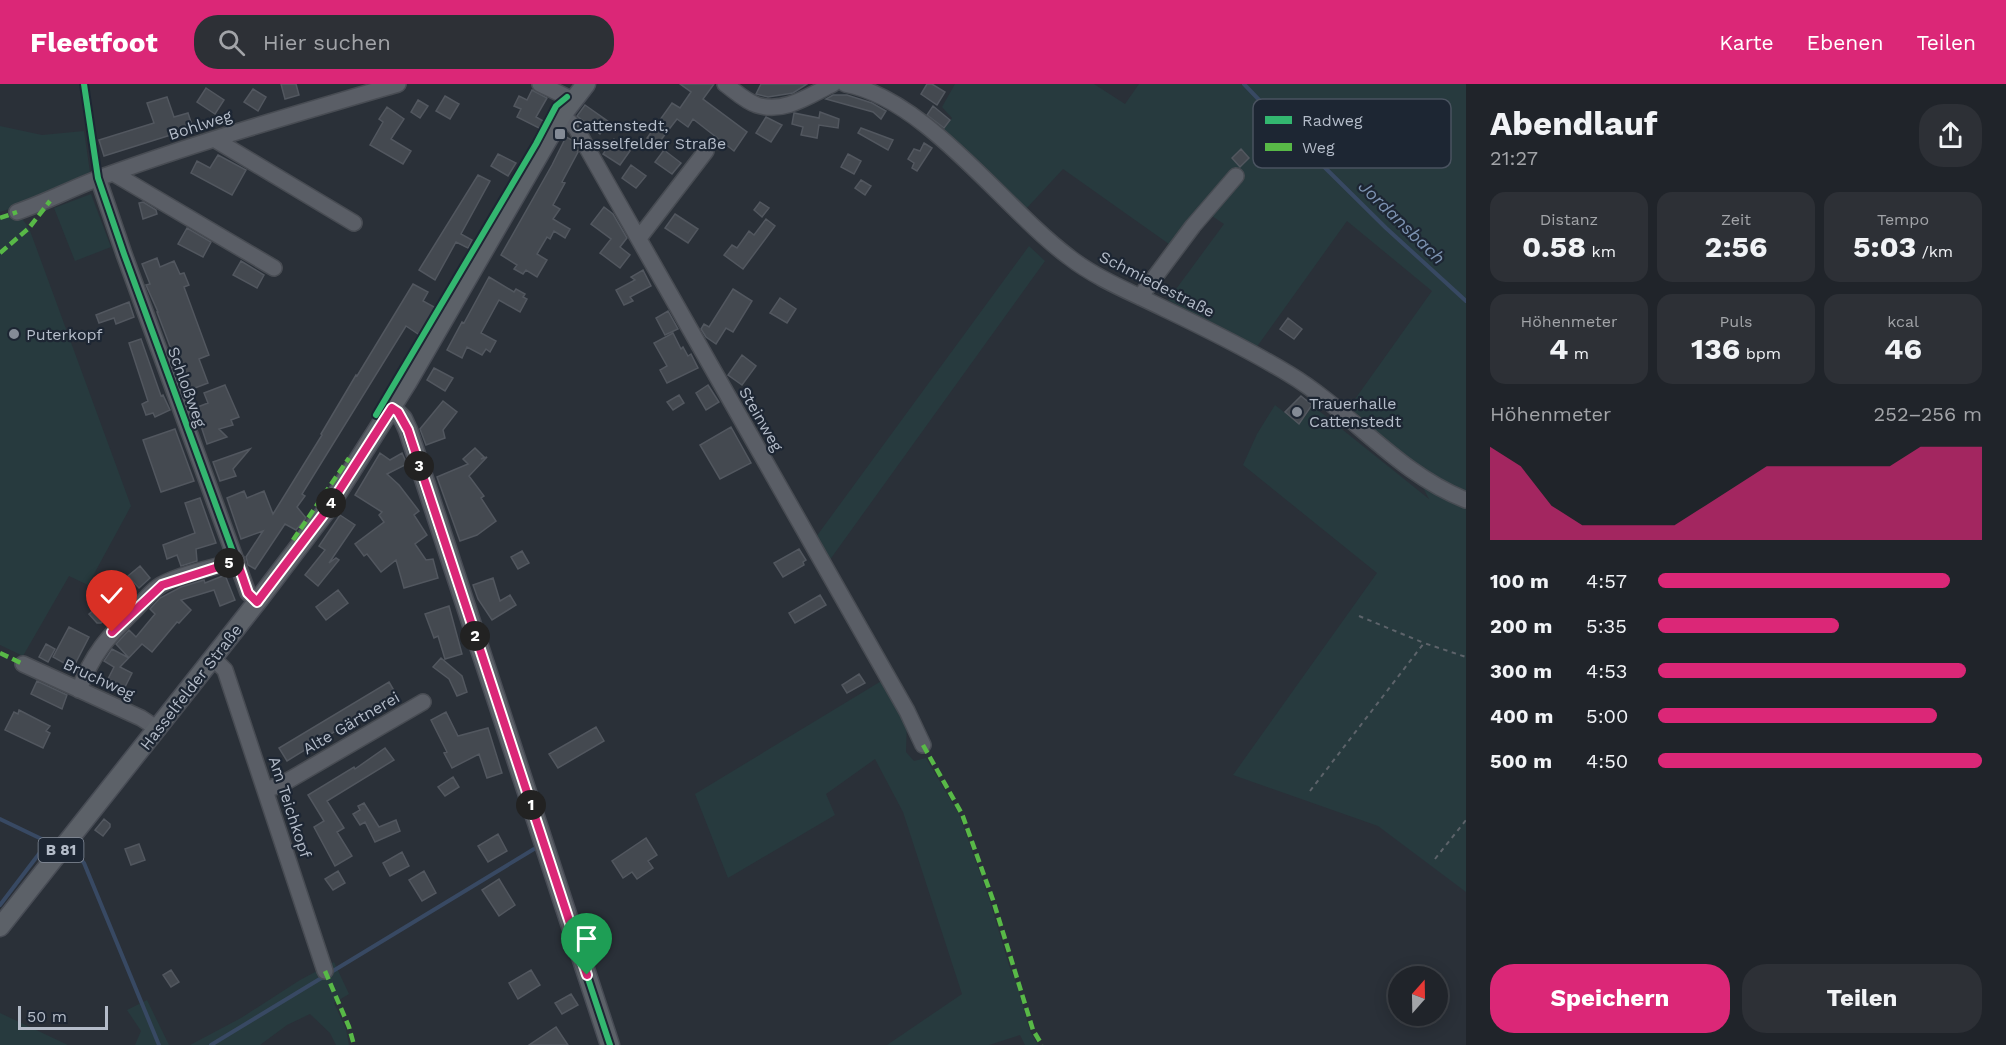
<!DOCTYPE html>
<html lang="de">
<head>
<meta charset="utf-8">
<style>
	body { margin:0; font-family:"Work Sans",sans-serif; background:#2d3036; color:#f1f3f6; height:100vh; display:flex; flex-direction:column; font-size:22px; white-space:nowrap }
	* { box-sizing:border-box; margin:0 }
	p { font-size:20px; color:#a2a4a8 }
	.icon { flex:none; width:33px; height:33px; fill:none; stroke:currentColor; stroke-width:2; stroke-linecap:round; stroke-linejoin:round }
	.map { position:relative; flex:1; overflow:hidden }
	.sheet { display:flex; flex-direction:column; background:#20242a; width:540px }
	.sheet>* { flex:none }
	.needle { width:39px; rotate:20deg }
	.fabs { position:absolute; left:1388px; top:882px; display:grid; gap:12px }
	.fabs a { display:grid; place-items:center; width:60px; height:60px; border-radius:50%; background:#20242a; box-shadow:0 3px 15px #0003,0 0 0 2px #3d4147; font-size:30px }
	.scale { position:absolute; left:18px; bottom:15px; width:90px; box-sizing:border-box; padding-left:6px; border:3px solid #b4bcc9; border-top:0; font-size:16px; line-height:21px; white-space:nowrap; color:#b4bcc9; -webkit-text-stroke:4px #1d2633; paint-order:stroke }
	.pin { position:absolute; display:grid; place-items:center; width:51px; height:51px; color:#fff; margin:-62px -26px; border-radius:50% 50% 50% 0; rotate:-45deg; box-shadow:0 0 6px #0007 }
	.pin .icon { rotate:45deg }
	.km { position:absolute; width:30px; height:30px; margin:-15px; border-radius:50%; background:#222; color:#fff; font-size:16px; line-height:30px; text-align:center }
	.round { display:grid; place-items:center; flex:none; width:63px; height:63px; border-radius:24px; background:#2d3036 }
	.summary { display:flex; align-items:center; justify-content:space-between; height:102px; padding:0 24px }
	h1 { font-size:33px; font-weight:700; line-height:45px }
	.stats { display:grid; grid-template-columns:repeat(3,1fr); gap:9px; height:102px; padding:6px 24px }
	.stats div { display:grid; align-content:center; border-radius:15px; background:#2d3036; text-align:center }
	.stats b { font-size:30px; font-weight:700 }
	.stats small { font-size:16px; font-weight:400 }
	.stats p { font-size:16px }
	.chart { height:168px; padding:12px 24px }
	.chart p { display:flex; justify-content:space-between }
	.chart svg { width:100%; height:108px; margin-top:6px; fill:#db2777; opacity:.7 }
	.primary-button { display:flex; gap:12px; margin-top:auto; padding:12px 24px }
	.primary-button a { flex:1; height:69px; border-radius:24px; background:#db2777; color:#fff; font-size:24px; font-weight:700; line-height:69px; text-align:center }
	.primary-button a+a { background:#2d3036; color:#f1f3f6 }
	ul { padding:0 24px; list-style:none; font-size:20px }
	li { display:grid; grid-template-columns:96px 72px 1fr; align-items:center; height:45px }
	li i { height:15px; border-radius:8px; background:#db2777 }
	header { display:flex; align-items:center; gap:36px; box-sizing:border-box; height:84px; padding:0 30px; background:#db2777; color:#fff }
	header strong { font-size:28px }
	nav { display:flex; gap:33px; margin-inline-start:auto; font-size:21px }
	.search { width:420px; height:54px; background:#2d3036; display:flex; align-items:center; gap:15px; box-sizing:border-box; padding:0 21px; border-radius:24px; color:#a2a4a8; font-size:22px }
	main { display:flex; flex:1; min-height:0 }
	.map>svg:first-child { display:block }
	.green { fill:#273a3e }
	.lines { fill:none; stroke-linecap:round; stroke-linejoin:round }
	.stream { stroke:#384963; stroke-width:4 }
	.building { fill:#444950; stroke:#52575f; stroke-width:1.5 }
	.minor-casing { stroke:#484c53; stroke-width:18 }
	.major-casing { stroke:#484c55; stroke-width:21 }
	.path { stroke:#5d636a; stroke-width:2; stroke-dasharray:4.5 4.5; stroke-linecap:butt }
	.minor { stroke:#5a5e66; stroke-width:15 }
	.major { stroke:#5c6168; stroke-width:18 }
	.quiet { stroke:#58b947; stroke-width:4.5; stroke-dasharray:9 4.5; stroke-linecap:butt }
	.cycleway-casing { stroke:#1d2633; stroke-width:10 }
	.cycleway { stroke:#33b770; stroke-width:6 }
	.route-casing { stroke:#fff; stroke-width:12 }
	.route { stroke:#db2777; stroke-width:8 }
	.poi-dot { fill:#848b96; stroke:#1d2633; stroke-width:2 }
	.labels { text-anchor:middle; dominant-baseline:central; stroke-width:4.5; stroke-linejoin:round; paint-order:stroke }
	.shield { fill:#1d2633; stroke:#878f9c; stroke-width:1.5 }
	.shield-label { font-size:15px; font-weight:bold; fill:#b4bcc9 }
	.street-label { font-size:16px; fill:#b4bcc9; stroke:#1d2633 }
	.poi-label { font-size:16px; fill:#b4bcc9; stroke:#1d2633; text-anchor:start }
	.water-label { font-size:18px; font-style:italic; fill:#7c92b1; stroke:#1d2633 }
	.key { fill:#1d2633; stroke:#4a5360; stroke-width:1.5 }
	.key-label { font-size:16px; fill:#b4bcc9 }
</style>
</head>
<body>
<header>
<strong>Fleetfoot</strong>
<div class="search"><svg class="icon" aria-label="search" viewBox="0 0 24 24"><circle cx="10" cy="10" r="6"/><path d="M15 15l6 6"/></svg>Hier suchen</div>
<nav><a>Karte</a><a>Ebenen</a><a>Teilen</a></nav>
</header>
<main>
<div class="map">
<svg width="1466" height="961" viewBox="0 0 1466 961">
	<rect width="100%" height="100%" fill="#2a3038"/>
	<!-- green -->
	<path class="green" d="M955,0H1094L1125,20L1139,0H1466V808L1378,742L1233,691L1377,489L1243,381L1257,350L1275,321L1299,340L1313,322L1429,415L1409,377L1348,325L1432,207L1347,137L1256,264L1168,216L1224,140L1206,128L1176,165L1063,85L1025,126L942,48L952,34L942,23Z
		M0,42L42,51L84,47L90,88L47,107L25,120L0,128Z
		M91,110L111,163L75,177L54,124Z
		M17,128L29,144L131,422L88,501L69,492L23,572L0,561V134Z
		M1029,162L1045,177L829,477L816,453Z
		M883,596L907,636L906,668L914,677L926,674L959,730L989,814L1009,881L1017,901L1030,947L1038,961H1025L1020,951L989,961H887L962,910L903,728L875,675L826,710L835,731L728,794L695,710Z
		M334,878L349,910L334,919L346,945L349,961H336L330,949L310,930L287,941L260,961H190L241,934L300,896Z
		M147,916L169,961H135L141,947L127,926Z
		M0,929L68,961H0Z"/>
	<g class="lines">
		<!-- stream -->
		<path class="stream" d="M1244,0L1300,59L1386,144L1466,217
			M0,735L52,760
			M72,768L76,770L84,779L159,961
			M0,821L48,758
			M211,961L534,765"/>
	</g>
	<!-- building -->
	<path class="building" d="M281,0H296L299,11L285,15Z
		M680,0H714L703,15L747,48L734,67L693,35L688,43L677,35L657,61L647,54L672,19L680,24L691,8Z
		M761,0H807L793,9L768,13L756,10Z
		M927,0H932L945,8L937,21L921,10Z
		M206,4L224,16L215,30L197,18Z
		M253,5L266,13L258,27L244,18Z
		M532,6L547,14L536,33L545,38L541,45L517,33L521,25L514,22L519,12L527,16Z
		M833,11H847L872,19L886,27L881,35L873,28L826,15Z
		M445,12L459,20L450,35L436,27Z
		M167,13L174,33L188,29L193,44L104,72L99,56L154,39L147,19Z
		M418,16L428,22L420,34L411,28Z
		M585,21L609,38L600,50L577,32Z
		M933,22L950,36L944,44L927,31Z
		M387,23L404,35L391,55L411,67L403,80L370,61L383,38L379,35Z
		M820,28L839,35L838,44L819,41L817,54L801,51L803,43L792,40L794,29L819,34Z
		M766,33L782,41L771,58L756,49Z
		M861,44L893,56L888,66L858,49Z
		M566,53L572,56L578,68L562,98L565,99L553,121L560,125L553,135L570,145L565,154L554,147L550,155L547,153L537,170L547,176L537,193L526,186L523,190L514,185L517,181L501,171L552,81Z
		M614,55L630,67L620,81L603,70Z
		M924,59L932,64L917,87L912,84L914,79L908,75L914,65L920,67Z
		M1241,65L1249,74L1240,83L1232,74Z
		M664,66L681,79L672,90L655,78Z
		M498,70L516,79L508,92L491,82Z
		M848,70L861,77L854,90L841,83Z
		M218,71L246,86L232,111L191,89L197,77L210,84Z
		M631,81L646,92L636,104L622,94Z
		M478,91L490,97L461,150L472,156L468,164L456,158L435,196L419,186Z
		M861,96L871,102L865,111L855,104Z
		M143,118L156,126L157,130L143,135L139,119Z
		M760,118L769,124L762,133L754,126Z
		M604,123L613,130L627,154L620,163L630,171L620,184L600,169L611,155L591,140Z
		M675,130L698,145L688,159L665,144Z
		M766,135L775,142L743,185L724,171L732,161L737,164L749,147L754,151Z
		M187,144L211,158L203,173L178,160Z
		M157,174L160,183L174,177L180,190L184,189L189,201L184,203L209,271L199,275L208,299L187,307L157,228H158L146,201L150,200L142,180Z
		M241,177L264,191L257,204L233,191Z
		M643,186L651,202L630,213L633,217L624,221L616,206L635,196L631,193Z
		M489,193L514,208L516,205L525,210L523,213L527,215L520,228L499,216L481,249L496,257L490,268L486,265L482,271L467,263L462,274L447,266L462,238L464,239Z
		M413,200L428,208L423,217L436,224L421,252L406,242L302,410L305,412L297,423L306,434L296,446L285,440L255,485L248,481L246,473L263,447L241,455L227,414L244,407L247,414L264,407L273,430L322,351L321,350L356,291L357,292Z
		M733,205L752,217L733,248L726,244L716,260L706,253L701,245L704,240L709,243Z
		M780,214L796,225L787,239L770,229Z
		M129,218L134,233L116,240L114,234L99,239L96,231Z
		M668,227L678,245L665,251L656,234Z
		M1288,234L1302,245L1294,255L1280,245Z
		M673,249L681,265L683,263L688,272L691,270L698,284L667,299L660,286L667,282L654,259Z
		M141,255L161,312L163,311L170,326L155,333L153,329L146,331L142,320L148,317L129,259Z
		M742,271L756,282L742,301L728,291Z
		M434,284L453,294L445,307L427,296Z
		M225,301L239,333L231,336L233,341L219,345L227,353L207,360L195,324L208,319L204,309Z
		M708,301L719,318L706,326L696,309Z
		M679,311L684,319L673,326L667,318Z
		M1301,312L1312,321L1299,340L1285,328Z
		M443,317L457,328L443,346L445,354L426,361L420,345Z
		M731,343L751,379L720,395L700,361Z
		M175,345L194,397L161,408L143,356Z
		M475,364L484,373L481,375L487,373L469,392L484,412L481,414L496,437L477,451L460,457L437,393L468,380L463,375Z
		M250,365L233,385L236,392L220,397L213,378Z
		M380,369L390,376L402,369L407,380L387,390L399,401L419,427L414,431L427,451L415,460L426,476L433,475L438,494L404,504L396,476L381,488L367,470L364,472L355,460L384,438L379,431L382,428L355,411Z
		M200,414L216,459L196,465L197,477L181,482L177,471L167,475L163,461L195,449L185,419Z
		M340,431L355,441L329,479L336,474L339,476L318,502L305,491L325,466L319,462Z
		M799,465L806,476L803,478L804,481L783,493L774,479Z
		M522,467L529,479L518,485L511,473Z
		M140,482L150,494L139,504L128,492Z
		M225,491L235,516L220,522L214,506L181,516L191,526L179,539L177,538L152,568L142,560L120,583L132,589L125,603L108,595L114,583L104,577L112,565L129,574L116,560L129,546L136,553L155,530L150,525L160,514L181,503L204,496L205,499Z
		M493,494L500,517L510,511L516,521L492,536L478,515L473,501Z
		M338,506L348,519L326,536L316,523Z
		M820,511L826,521L795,539L789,529Z
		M106,515L116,525L101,539H97L89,530Z
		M449,522L462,570L445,575L438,552L434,554L425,530Z
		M69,543L89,553L73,584L53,573Z
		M46,560L55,565L48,578L39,573Z
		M441,574L462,592L467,608L457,612L449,595L433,583Z
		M859,590L865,599L847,609L842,601Z
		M37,597L67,611L62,625L31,610Z
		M389,598L396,610L287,677L279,664Z
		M19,626L50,642L46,647L50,649L43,664L5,646L14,628L18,630Z
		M446,628L458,652L488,644L502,689L487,694L479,670L452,684L444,669L447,668L431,636Z
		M596,643L604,657L558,684L549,670Z
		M385,664L394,676L327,717L344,744L337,748L352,772L335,782L314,743L324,737L308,711L354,683L355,685Z
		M453,693L459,703L445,712L438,703Z
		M364,719L379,743L396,736L400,747L375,758L365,738L360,741L353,730L360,726L358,722Z
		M104,735L110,740V743L103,752L95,746Z
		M498,750L507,767L488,778L478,762Z
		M646,754L657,771L648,777L653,784L637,795L632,788L623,794L612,777Z
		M139,760L145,776L131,781L125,765Z
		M402,768L409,782L390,792L383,779Z
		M338,787L345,799L333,806L325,795Z
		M424,787L436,809L422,817L409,796Z
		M499,795L515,821L499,832L482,806Z
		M171,886L179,898L171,903L163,891Z
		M531,886L540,901L518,915L509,899Z
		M571,910L578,921L562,930L555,919Z
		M556,943L568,961H529Z"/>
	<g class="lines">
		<!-- minor casing -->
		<g class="minor-casing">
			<path id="minor" d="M540,0L573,16
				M725,0C735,7 745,17 757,21C784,30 810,11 833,0
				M845,0C927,15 1003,124 1069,173C1097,195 1133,209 1165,225C1207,245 1249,266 1289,290C1352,328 1397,389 1466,416
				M562,31L576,44L591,71L907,627L923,661
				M214,55L354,139
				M113,89L274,184
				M98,94L124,170L248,509L257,518
				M17,128C49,117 78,101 110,90C205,56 302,28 398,0
				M639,154L706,67
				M1140,213L1193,142L1236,92
				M213,574L225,586L325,887
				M23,580L141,634L158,645
				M79,606C92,570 108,553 134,527C143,518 151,507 161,501C180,490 215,483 237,477
				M266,706L284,699L423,618"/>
		</g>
		<!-- major casing -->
		<g class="major-casing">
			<path id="major" d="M392,324L403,335L408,346L610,961
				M0,843L257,518L326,427L407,299L550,52L562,31L586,0"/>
		</g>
		<!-- path -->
		<path class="path" d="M1359,532L1424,559
			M1310,707L1424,559L1466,573
			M1435,775L1466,736"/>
		<!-- minor -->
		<use href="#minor" class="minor"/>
		<!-- major -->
		<use href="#major" class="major"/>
		<!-- quiet -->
		<path class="quiet" d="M0,134L17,128
			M0,169L29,144L50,117
			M293,456L349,374
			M0,569L23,580
			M923,661L962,730L993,816L1033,946L1042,961
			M325,887L349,943L354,961"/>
		<!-- cycleway casing -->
		<g class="cycleway-casing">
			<path id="cycleway" d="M84,0L98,94L124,170L248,509L257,518L326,427L392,324L403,335L610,961
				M376,331L536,60L556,22L567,13"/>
		</g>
		<!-- cycleway -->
		<use href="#cycleway" class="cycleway"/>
	</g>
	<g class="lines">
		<!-- route casing -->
		<g class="route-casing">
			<path id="route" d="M112,548L162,501L237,477L248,509L257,518L326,427L392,324L398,328L408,346L587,891"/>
		</g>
		<!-- route -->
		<use href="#route" class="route"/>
	</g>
	<!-- markers -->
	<g class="poi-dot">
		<rect x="554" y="44" width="12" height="12" rx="3"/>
		<circle cx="14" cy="250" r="6"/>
		<circle cx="1297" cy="328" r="6"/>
	</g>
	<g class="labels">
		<!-- shield labels -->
		<rect class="shield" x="38.5" y="754" width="45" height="24" rx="4.5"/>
		<g class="shield-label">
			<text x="61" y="766">B 81</text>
		</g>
		<!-- street labels -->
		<g class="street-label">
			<text transform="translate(200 41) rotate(-18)">Bohlweg</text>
			<text transform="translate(1157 200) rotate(27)">Schmiedestraße</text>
			<text transform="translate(187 303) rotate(70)">Schloßweg</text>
			<text transform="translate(761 335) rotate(60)">Steinweg</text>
			<text transform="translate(99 595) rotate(25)">Bruchweg</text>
			<text transform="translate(191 603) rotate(-52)">Hasselfelder Straße</text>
			<text transform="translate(351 639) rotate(-30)">Alte Gärtnerei</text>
			<text transform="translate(290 723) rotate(72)">Am Teichkopf</text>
		</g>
		<!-- poi labels -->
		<g class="poi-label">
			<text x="572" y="41">Cattenstedt,<tspan x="572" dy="18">Hasselfelder Straße</tspan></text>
			<text x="26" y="250">Puterkopf</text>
			<text x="1309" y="319">Trauerhalle<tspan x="1309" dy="18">Cattenstedt</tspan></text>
		</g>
		<!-- water labels -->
		<g class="water-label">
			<text transform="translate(1402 138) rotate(44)">Jordansbach</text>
		</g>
	</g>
	<!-- legend -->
	<rect x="1253" y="15" width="198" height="69" rx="9" class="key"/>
	<rect x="1265" y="32" width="27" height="8" fill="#33b770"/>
	<rect x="1265" y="59" width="27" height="8" fill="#58b947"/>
	<g class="key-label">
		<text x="1302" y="42">Radweg</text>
		<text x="1302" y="69">Weg</text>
	</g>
</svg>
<div class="fabs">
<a><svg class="needle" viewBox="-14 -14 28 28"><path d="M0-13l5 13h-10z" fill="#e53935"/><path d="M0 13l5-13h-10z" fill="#a2a4a8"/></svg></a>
</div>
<div class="scale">50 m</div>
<div class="pin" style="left:587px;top:891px;background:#1e9e55"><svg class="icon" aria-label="arrive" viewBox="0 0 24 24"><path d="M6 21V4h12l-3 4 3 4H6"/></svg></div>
<div class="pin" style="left:112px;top:548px;background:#d93025"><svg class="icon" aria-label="check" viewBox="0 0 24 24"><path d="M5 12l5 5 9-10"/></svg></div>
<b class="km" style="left:531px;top:721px">1</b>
<b class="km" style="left:475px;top:552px">2</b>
<b class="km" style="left:419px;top:382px">3</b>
<b class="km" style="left:331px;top:419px">4</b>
<b class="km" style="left:229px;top:479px">5</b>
</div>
<section class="sheet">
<div class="summary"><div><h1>Abendlauf</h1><p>21:27</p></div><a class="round"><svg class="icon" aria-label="share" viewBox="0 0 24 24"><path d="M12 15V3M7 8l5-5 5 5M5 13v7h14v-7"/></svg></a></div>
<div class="stats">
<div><p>Distanz</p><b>0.58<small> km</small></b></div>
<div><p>Zeit</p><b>2:56</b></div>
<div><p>Tempo</p><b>5:03<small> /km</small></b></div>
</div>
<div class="stats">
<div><p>Höhenmeter</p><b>4<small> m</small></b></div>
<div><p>Puls</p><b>136<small> bpm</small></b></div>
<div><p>kcal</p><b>46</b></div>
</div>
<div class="chart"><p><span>Höhenmeter</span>252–256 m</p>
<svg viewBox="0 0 160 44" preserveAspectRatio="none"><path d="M0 44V6L10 14L20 30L30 38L40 38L50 38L60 38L70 30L80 22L90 14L100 14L110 14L120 14L130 14L140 6L150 6L160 6V44z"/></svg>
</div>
<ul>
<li><b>100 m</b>4:57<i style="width:90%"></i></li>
<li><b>200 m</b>5:35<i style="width:56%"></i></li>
<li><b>300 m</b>4:53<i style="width:95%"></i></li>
<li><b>400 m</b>5:00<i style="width:86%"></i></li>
<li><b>500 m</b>4:50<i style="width:100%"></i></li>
</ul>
<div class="primary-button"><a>Speichern</a><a>Teilen</a></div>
</section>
</main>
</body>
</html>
